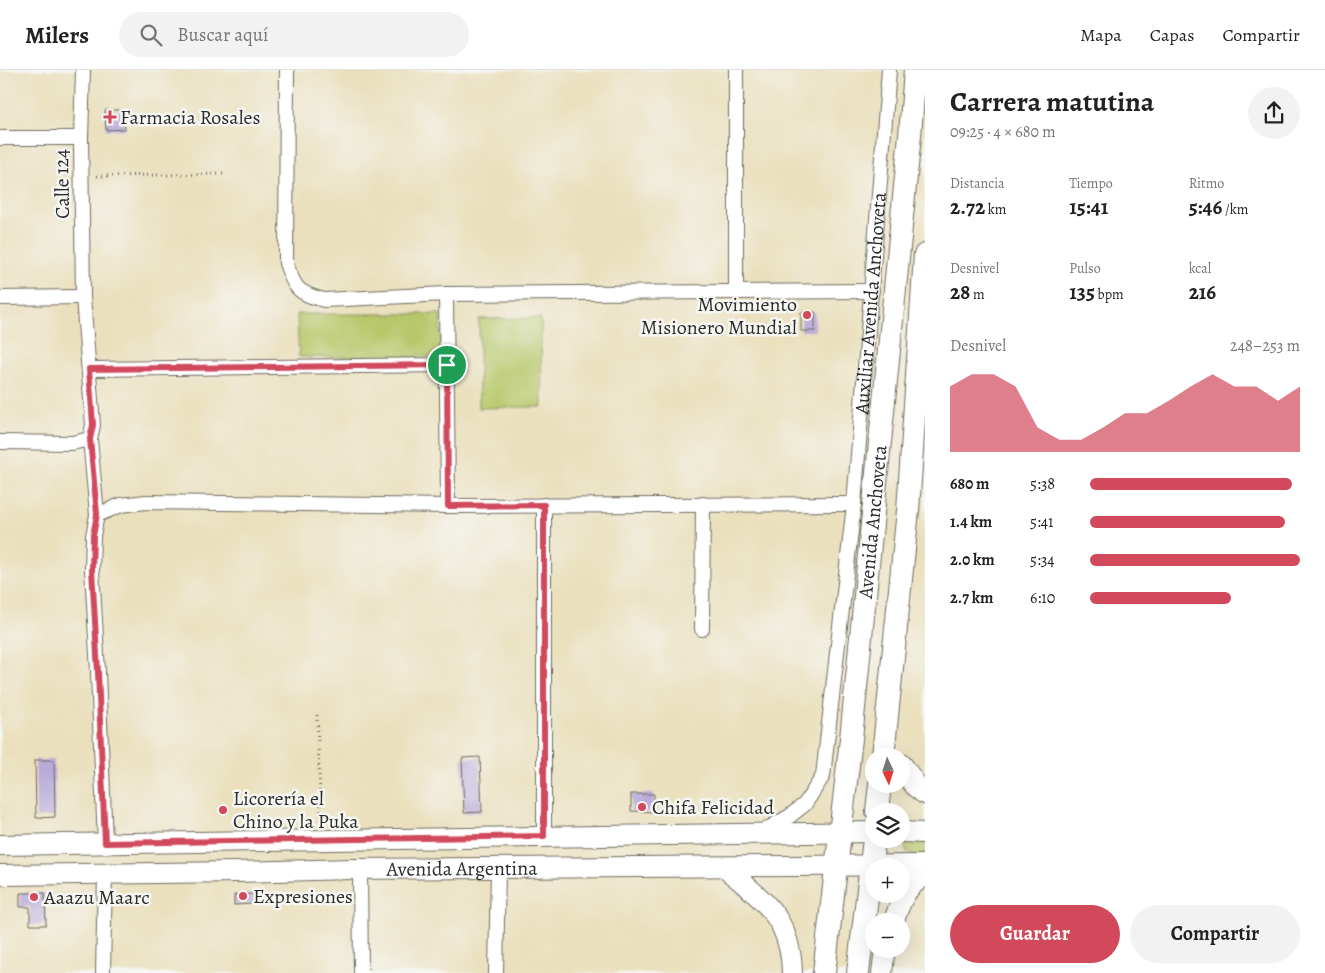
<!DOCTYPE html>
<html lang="es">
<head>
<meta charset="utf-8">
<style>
	body { margin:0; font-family:Alegreya,serif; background:#f2f2f2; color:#222; height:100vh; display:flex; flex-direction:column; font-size:19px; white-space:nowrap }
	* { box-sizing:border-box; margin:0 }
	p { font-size:16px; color:#767676 }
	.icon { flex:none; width:28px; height:28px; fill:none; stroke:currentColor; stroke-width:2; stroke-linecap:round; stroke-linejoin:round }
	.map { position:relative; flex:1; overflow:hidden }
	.details { display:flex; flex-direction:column; background:#fff; width:400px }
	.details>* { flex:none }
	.needle { width:32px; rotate:176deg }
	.buttons { position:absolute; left:865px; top:678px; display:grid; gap:10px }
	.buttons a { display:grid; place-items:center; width:45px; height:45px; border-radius:50%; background:#fff; box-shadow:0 5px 20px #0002; font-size:25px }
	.pin { position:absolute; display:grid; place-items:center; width:42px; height:42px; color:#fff; margin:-21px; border:2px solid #fff; border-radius:50%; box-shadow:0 1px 5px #0007 }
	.round { display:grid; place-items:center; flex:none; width:52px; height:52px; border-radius:26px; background:#f2f2f2 }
	.head { display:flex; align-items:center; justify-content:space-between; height:85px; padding:0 25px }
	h1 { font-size:28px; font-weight:700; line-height:38px }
	.metrics { display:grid; grid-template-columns:repeat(3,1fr); gap:8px; height:85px; padding:5px 25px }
	.metrics div { display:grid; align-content:center }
	.metrics b { font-size:21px; font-weight:700 }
	.metrics small { font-size:14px; font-weight:400 }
	.metrics p { font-size:14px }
	.chart { height:140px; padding:10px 25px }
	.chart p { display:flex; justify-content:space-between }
	.chart svg { width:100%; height:90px; margin-top:5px; fill:#d1495b; opacity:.7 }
	.cta { display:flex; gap:10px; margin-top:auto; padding:10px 25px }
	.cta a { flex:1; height:58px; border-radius:30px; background:#d1495b; color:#fff; font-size:20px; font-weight:700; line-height:58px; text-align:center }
	.cta a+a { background:#f2f2f2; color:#222 }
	ul { padding:0 25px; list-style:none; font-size:16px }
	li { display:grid; grid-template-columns:80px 60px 1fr; align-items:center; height:38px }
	li i { height:12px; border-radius:6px; background:#d1495b }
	header { display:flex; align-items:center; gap:30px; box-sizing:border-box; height:70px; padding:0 25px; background:#fff; border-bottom:1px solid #e0e0e0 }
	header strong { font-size:24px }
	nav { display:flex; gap:28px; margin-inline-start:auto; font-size:18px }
	.search { width:350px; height:45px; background:#f2f2f2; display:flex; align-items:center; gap:12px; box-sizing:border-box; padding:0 18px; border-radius:28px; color:#767676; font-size:19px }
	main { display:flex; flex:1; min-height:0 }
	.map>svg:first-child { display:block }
	.green { fill:#b7c769; stroke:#71794a }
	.building { fill:#b8a9d7 }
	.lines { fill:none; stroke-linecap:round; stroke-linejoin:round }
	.street-casing { stroke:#6e6a5e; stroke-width:16 }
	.secondary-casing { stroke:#6e6a5e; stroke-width:22 }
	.primary-casing { stroke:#6e6a5e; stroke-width:24 }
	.path { stroke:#6e6a5e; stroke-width:3; stroke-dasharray:1 4; stroke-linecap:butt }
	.street { stroke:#fff; stroke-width:14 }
	.secondary { stroke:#fff; stroke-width:20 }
	.primary { stroke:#fff; stroke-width:22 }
	.route-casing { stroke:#fff; stroke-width:10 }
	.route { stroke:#d1495b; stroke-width:6 }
	.poi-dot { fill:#d1495b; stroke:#f6f6f2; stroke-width:2 }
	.labels { text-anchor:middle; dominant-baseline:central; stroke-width:5; stroke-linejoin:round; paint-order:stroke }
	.poi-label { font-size:20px; fill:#2b2b2b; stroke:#f6f6f2; text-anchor:start }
	.street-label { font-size:20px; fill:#2b2b2b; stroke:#f6f6f2 }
</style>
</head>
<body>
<header>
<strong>Milers</strong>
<div class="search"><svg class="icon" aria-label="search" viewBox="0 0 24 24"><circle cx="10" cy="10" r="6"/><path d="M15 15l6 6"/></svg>Buscar aquí</div>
<nav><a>Mapa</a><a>Capas</a><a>Compartir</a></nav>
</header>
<main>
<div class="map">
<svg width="925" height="903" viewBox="0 0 925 903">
	<rect width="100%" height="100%" fill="#f6f6f2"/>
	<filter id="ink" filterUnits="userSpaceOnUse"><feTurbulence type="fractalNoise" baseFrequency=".02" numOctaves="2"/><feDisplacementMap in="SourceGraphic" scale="10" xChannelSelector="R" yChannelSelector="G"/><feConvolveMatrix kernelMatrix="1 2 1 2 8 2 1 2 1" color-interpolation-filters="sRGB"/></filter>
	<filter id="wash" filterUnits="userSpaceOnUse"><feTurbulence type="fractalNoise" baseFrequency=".0096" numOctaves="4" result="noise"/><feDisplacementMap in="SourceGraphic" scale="20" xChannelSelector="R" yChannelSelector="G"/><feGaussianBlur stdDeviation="1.12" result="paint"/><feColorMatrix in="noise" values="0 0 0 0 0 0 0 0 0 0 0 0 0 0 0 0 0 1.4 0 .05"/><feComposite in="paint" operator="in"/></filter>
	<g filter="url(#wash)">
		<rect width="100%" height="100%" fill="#eae0bd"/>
		<!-- green -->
		<path class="green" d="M297,244H440L442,287H299Z
			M541,248L542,337L479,338V249Z
			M914,763H925V787H917L906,781L904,773Z"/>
		<g id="blocks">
			<!-- building -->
			<path class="building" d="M105,40H124L125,59L106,60Z
				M801,242H815V261H801Z
				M480,687L482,742L464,743L462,688Z
				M35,690H54L55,747L36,748Z
				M631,724H654V742L631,741Z
				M20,823H45L46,855H30V837H20Z
				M253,824L254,834L234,835V825Z"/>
		</g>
	</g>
	<g filter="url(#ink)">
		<use href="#blocks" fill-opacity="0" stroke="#6e6a5e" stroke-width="1"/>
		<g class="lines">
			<!-- street casing -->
			<g class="street-casing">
				<g id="street">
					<path d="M83,0L81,68L83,227L93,355L90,369L97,445L93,466L92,500L98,602L105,773"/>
					<path d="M287,0L286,193C295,219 297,223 324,230L446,224L872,221"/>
					<path d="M0,68H81"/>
					<path d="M736,222V0"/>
					<path d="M446,224L448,436"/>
					<path d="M0,228L83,227"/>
					<path d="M89,299L447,295"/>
					<path d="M0,372L72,373L90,369"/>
					<path d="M97,445L121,435L146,432L448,436L854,434"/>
					<path d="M702,559L703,434"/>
					<path id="s1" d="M762,762L790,746L805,734L823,706L854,434L889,0"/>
					<path d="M544,766V435"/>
					<path d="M360,799L361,903"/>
					<path d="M103,903L105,803"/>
					<path d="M496,903L498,799"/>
				</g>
			</g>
			<!-- secondary casing -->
			<g class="secondary-casing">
				<g id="secondary">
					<path d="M901,762L925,763"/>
					<path d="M0,775L874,762"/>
					<path d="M725,798C763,830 791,848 792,903"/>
					<path id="s2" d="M0,805L238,802L352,799L925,795"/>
					<path d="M894,851C900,832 906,816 925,806"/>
					<path d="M882,903L885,879"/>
				</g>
			</g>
			<!-- primary casing -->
			<g class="primary-casing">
				<g id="primary">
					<path d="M883,686L908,440L925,185"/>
					<path d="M901,695L916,716L925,723"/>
					<path d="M877,741L880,714"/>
					<path id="s3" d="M824,903L851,669L910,65L915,0"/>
					<path d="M858,903L874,769"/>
				</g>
			</g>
			<!-- path -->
			<path class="path" d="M97,106L226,104
				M317,645L321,752"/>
			<!-- street -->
			<use href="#street" class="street"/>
			<!-- secondary -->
			<use href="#secondary" class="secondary"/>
			<!-- primary -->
			<use href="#primary" class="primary"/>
		</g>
	</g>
	<g class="lines" filter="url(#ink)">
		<!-- route casing -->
		<g class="route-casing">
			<path id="route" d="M447,295L448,436L544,435V766L105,773L98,602L92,500L93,466L97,444L90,369L93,355L89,299Z"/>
		</g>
		<!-- route -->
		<use href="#route" class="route"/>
	</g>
	<!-- markers -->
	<g class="poi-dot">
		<path d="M107.5 39.5h5v5h5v5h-5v5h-5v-5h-5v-5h5z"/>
		<circle cx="807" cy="245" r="5"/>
		<circle cx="642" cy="737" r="5"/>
		<circle cx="223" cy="740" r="5"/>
		<circle cx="243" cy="826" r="5"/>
		<circle cx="34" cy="827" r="5"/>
	</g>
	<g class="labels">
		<!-- poi labels -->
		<g class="poi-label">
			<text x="120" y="47">Farmacia Rosales</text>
			<text x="797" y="234" text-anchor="end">Movimiento<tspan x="797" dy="23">Misionero Mundial</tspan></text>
			<text x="233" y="728">Licorería el<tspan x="233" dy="23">Chino y la Puka</tspan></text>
			<text x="652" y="737">Chifa Felicidad</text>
			<text x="253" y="826">Expresiones</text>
			<text x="44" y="827">Aaazu Maarc</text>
		</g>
		<!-- street labels -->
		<g class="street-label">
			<text transform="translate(62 114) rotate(-91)">Calle 124</text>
			<text stroke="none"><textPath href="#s1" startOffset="560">Auxiliar Avenida Anchoveta</textPath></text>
			<text stroke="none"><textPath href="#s3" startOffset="454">Avenida Anchoveta</textPath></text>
			<text stroke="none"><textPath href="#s2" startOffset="462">Avenida Argentina</textPath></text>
		</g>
	</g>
</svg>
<div class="buttons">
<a><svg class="needle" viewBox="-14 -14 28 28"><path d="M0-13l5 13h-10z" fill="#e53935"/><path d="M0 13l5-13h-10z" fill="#767676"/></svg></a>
<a><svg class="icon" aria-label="layers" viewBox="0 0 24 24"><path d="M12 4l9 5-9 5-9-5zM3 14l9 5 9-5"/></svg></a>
<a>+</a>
<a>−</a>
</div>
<div class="pin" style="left:447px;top:295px;background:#1e9e55"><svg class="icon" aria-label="arrive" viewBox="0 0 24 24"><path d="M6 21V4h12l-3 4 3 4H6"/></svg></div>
</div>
<section class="details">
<div class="head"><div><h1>Carrera matutina</h1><p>09:25 · 4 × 680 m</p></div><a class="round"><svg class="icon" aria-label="share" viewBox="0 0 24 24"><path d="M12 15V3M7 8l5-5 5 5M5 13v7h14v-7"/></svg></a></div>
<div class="metrics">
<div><p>Distancia</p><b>2.72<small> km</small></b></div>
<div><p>Tiempo</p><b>15:41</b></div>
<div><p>Ritmo</p><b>5:46<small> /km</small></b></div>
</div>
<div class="metrics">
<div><p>Desnivel</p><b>28<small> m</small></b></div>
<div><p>Pulso</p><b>135<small> bpm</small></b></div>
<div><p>kcal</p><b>216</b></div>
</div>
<div class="chart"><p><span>Desnivel</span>248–253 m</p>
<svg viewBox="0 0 160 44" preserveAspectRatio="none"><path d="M0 44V12L10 6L20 6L30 12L40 32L50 38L60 38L70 32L80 25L90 25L100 19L110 12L120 6L130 12L140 12L150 19L160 12V44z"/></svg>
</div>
<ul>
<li><b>680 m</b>5:38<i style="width:96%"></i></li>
<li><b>1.4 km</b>5:41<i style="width:93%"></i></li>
<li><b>2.0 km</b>5:34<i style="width:100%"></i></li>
<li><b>2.7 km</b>6:10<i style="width:67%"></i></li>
</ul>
<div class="cta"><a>Guardar</a><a>Compartir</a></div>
</section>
</main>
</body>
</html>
